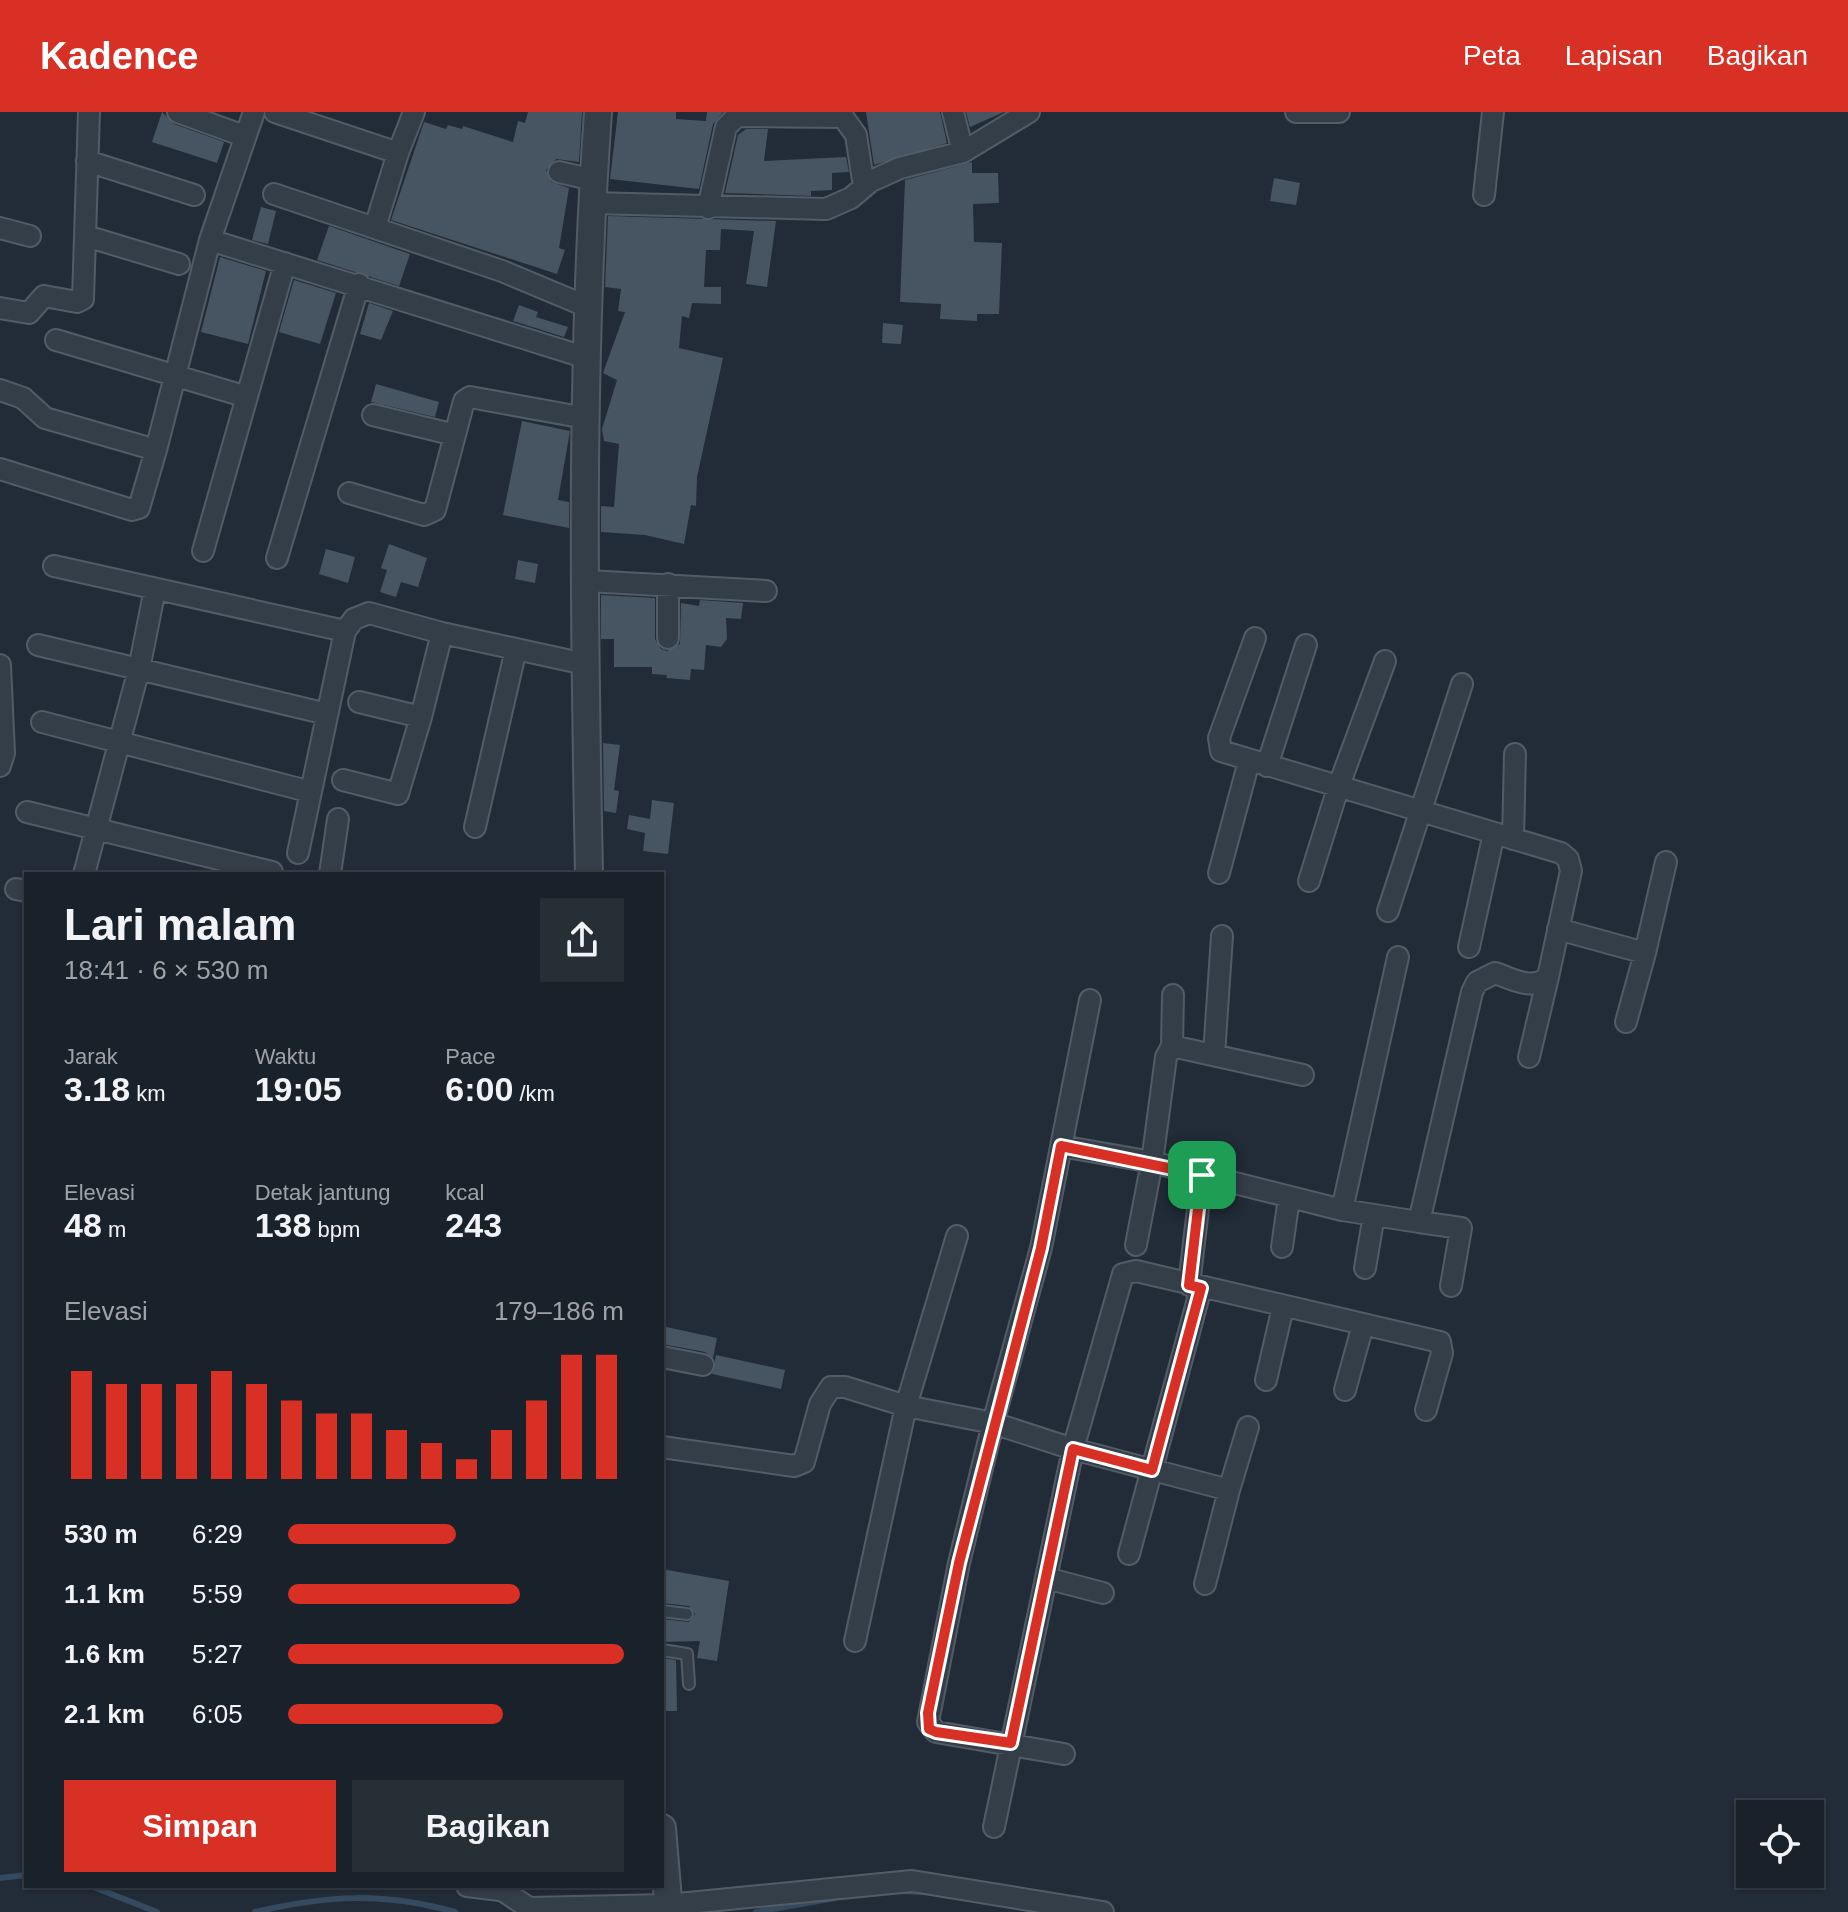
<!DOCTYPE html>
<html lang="id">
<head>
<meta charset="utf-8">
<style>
	body { margin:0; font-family:Arial,sans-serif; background:#262e36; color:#f1f3f6; height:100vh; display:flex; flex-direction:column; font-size:30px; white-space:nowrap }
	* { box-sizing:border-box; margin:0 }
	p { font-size:26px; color:#9fa3a8 }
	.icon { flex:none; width:44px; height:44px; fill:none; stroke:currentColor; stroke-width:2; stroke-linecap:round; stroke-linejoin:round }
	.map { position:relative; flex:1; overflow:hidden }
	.side { position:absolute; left:24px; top:760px; width:640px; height:1016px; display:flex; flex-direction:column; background:#19212a; border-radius:0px; box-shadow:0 2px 6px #0004,0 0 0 2px #373e47 }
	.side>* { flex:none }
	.controls { position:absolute; left:1736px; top:1688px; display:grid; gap:16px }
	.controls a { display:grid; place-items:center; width:88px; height:88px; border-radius:0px; background:#19212a; box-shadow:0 2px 6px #0004,0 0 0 2px #373e47; font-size:40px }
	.pin { position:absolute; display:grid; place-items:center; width:68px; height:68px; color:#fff; margin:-34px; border-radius:16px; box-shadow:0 4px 12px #0006 }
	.round { display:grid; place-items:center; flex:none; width:84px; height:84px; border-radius:0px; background:#262e36 }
	.headline { display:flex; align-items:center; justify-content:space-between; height:136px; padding:0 40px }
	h1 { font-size:44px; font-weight:800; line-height:60px }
	.stats { display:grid; grid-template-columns:repeat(3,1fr); gap:12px; height:136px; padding:8px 40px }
	.stats div { display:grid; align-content:center }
	.stats b { font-size:34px; font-weight:800 }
	.stats small { font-size:22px; font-weight:400 }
	.stats p { font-size:22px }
	.chart { height:224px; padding:16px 40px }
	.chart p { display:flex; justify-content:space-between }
	.chart svg { width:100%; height:144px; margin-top:8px; stroke:#d93025; stroke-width:6 }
	.primary-button { display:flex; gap:16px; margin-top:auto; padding:16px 40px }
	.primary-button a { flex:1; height:92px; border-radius:0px; background:#d93025; color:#fff; font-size:32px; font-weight:800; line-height:92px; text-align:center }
	.primary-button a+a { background:#262e36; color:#f1f3f6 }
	ul { padding:0 40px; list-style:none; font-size:26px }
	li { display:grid; grid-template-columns:128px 96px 1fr; align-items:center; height:60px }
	li i { height:20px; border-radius:10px; background:#d93025 }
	header { display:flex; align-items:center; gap:48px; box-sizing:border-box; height:112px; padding:0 40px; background:#d93025; color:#fff }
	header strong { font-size:38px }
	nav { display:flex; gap:44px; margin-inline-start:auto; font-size:28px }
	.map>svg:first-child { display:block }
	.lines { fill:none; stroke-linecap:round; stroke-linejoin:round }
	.stream { stroke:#35495f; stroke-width:6 }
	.building { fill:#475462 }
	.service-casing { stroke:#525c66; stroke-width:14 }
	.minor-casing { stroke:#525c66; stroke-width:24 }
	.tertiary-casing { stroke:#525c66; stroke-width:30 }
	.service { stroke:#343e49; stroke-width:10 }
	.minor { stroke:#343e49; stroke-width:20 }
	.tertiary { stroke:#343e49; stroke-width:26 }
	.route-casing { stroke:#fff; stroke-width:16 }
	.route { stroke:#d93025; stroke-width:10 }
</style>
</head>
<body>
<header>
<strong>Kadence</strong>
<nav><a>Peta</a><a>Lapisan</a><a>Bagikan</a></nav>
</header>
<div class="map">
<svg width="1848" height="1800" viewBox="0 0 1848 1800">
	<rect width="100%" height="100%" fill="#212c38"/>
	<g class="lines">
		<!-- stream -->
		<path class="stream" d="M0,1766L26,1763
			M91,1774L157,1800
			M898,1779L923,1780
			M255,1800C328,1783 383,1780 455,1800
			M756,1800L835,1786"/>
	</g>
	<!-- building -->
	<path class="building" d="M162,0L174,12L224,30L217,51L152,30Z
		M528,0H582L579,50L556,47L546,58L551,70L569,76L559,136L565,138L557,162L391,108L424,10L446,17L448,13L462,17L463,14L513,30L518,9L525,11Z
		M618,0H676V7L706,9L707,0H723L713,12L699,77L610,67Z
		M866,0H940L947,31L874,53Z
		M966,0H1004L970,15Z
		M746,17H768L764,49L846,45L849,60L832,61V78L811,79V84L725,81L738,23Z
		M972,50V61H998L999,91L973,92L974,130L1002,131L999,202H977V209L940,207L941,192L900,190L905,68Z
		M1274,66L1300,71L1296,93L1270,89Z
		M261,95L276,99L268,132L252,128Z
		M608,104L776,109L767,175L746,172L754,119L721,117L720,138H706L704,175H721V192L692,191L689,206L682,204L679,236L723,246L697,365L696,394L691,393L684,432L645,423L601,420V394L614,395L619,332L604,329L602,317L617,268L603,261L625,200L618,199L621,177L605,175Z
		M329,114L410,142L399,174L317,148Z
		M220,145L266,159L248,232L201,220Z
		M294,168L336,181L320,232L279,220Z
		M369,191L393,199L381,228L360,222Z
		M519,193L538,200L536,205L568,215L564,225L513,209Z
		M883,211L903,213L901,232L882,231Z
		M376,272L439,290L435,305L371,290Z
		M522,309L570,319L558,388L569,390V416L503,403Z
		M389,432L427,446L418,475L401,470L396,485L380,480L387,458L381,456Z
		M326,437L355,445L348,471L319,462Z
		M518,448L538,452L535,471L515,467Z
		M601,483L655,486V527L661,537L667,539L680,532L681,491L699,494L700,488L743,491L741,507L726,506L727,527L721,535L706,533L704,558L691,557L690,568L666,566L667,563L652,562V555H614V527H601Z
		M603,631L620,633L614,678L619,679L616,701L604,699Z
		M652,688L674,691L668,742L643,739L645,721L627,717L629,703L650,707Z
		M662,1214L717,1226L713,1246L705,1240L662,1232Z
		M716,1243L785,1258L781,1277L712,1262Z
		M662,1457L729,1469L717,1549L697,1546L700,1529L662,1530V1507L689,1510L695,1502L689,1494L662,1491Z
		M662,1546L676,1548L677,1599H662Z"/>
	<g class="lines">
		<!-- service casing -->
		<g class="service-casing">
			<path id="service" d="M662,1499L687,1502
				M662,1538L687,1542L689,1572"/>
		</g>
		<!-- minor casing -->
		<g class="minor-casing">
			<path id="minor" d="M178,0L244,24
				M254,0L210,128L587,246
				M275,0L398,41L375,115
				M953,0L963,40
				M1296,0H1339
				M398,41L414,0
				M87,49L194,83
				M559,60L594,68
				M274,82L502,159L588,195
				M1484,83L1493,0
				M592,91L826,97L851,86L871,69L900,56L963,40L1029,0
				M708,96L726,15L737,4L843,5L856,23L864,75
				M0,116L30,124
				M86,124L179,152
				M0,196L29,201L44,184L77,190L83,187L89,0
				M56,228L247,285
				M0,278L23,286L45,306L156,338L210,128
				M373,303L455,323
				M0,357L132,398L139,396L156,338
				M349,381L424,403L435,398L464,289L470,285L585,306
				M203,439L285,151
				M277,446L359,172
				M54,454L345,519
				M587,469L766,479
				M668,472V526
				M1255,526L1219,626L1221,639L1561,741L1568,747L1571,759L1548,865C1532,879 1513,867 1495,861L1477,870L1472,880L1419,1110L1342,1098L1152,1050L1166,945L1172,934L1303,963
				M38,533L327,602
				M0,553L4,641L0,654
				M359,590L421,605L442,521
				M42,610L311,680
				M1267,654L1306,533
				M343,668L398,682L421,605
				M27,700L272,760
				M475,715L516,537
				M1513,727L1515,642
				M298,741L345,519L354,507L369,501L442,521L585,552
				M1219,761L1249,649
				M84,762L139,557L155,477
				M330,762L338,707
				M1309,769L1338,676L1385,549
				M16,777L26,779
				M1388,799L1462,572
				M1558,817L1645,841L1666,750
				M1469,835L1494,721
				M1626,910L1645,841
				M1172,934L1173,883
				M1214,943L1222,824
				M1529,945L1548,865
				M1061,1034L1152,1050L1136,1133
				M1342,1098L1398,845
				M1419,1110L1461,1116L1451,1174
				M1282,1135L1289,1086
				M1365,1156L1374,1103
				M1189,1173L1202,1063
				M662,1245L703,1253
				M1266,1268L1283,1195
				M1345,1278L1363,1213
				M1248,1315L1229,1378L1073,1337L1123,1162L1136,1159L1440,1230L1442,1241L1426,1298
				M662,1335L794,1354L804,1350L820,1292L831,1275H845L906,1294L957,1124
				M1129,1442L1201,1176
				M1046,1466L1103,1481
				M1205,1472L1229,1378
				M855,1529L906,1294L993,1311L1041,1136L1090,888
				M994,1715L1073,1337L993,1311L959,1451L928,1610L936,1620L1064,1642
				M467,1774L500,1778
				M496,1774L529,1796L668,1793L912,1769L1103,1800"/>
		</g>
		<!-- tertiary casing -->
		<g class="tertiary-casing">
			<path id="tertiary" d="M589,762C584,508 580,254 598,0
				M662,1716L669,1800"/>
		</g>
		<!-- service -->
		<use href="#service" class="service"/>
		<!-- minor -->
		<use href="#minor" class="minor"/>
		<!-- tertiary -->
		<use href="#tertiary" class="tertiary"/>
	</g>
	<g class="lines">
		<!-- route casing -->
		<g class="route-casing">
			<path id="route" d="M1061,1034L1202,1063L1189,1173L1201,1176L1152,1358L1073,1337L1011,1631L936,1620L929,1617L928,1601L959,1451L1041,1136Z"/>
		</g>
		<!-- route -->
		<use href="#route" class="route"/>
	</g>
</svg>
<div class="controls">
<a><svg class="icon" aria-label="locate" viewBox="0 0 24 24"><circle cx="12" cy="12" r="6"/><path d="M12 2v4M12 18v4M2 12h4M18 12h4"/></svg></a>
</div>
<div class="pin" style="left:1202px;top:1063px;background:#1e9e55"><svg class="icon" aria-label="arrive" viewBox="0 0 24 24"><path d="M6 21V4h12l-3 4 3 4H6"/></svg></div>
<section class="side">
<div class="headline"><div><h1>Lari malam</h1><p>18:41 · 6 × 530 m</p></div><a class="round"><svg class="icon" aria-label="share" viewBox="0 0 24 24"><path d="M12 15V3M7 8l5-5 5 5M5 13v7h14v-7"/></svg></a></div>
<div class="stats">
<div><p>Jarak</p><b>3.18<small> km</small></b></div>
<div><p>Waktu</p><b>19:05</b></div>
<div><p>Pace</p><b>6:00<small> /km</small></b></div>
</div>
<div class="stats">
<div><p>Elevasi</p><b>48<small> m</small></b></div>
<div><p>Detak jantung</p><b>138<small> bpm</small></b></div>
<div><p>kcal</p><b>243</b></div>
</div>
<div class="chart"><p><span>Elevasi</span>179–186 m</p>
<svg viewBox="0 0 160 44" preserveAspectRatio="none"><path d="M5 44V11M15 44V15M25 44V15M35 44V15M45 44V11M55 44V15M65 44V20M75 44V24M85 44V24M95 44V29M105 44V33M115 44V38M125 44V29M135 44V20M145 44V6M155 44V6"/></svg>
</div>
<ul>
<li><b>530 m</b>6:29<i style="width:50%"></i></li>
<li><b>1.1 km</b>5:59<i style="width:69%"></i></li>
<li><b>1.6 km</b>5:27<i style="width:100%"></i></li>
<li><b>2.1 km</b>6:05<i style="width:64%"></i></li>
</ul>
<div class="primary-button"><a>Simpan</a><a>Bagikan</a></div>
</section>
</div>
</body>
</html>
